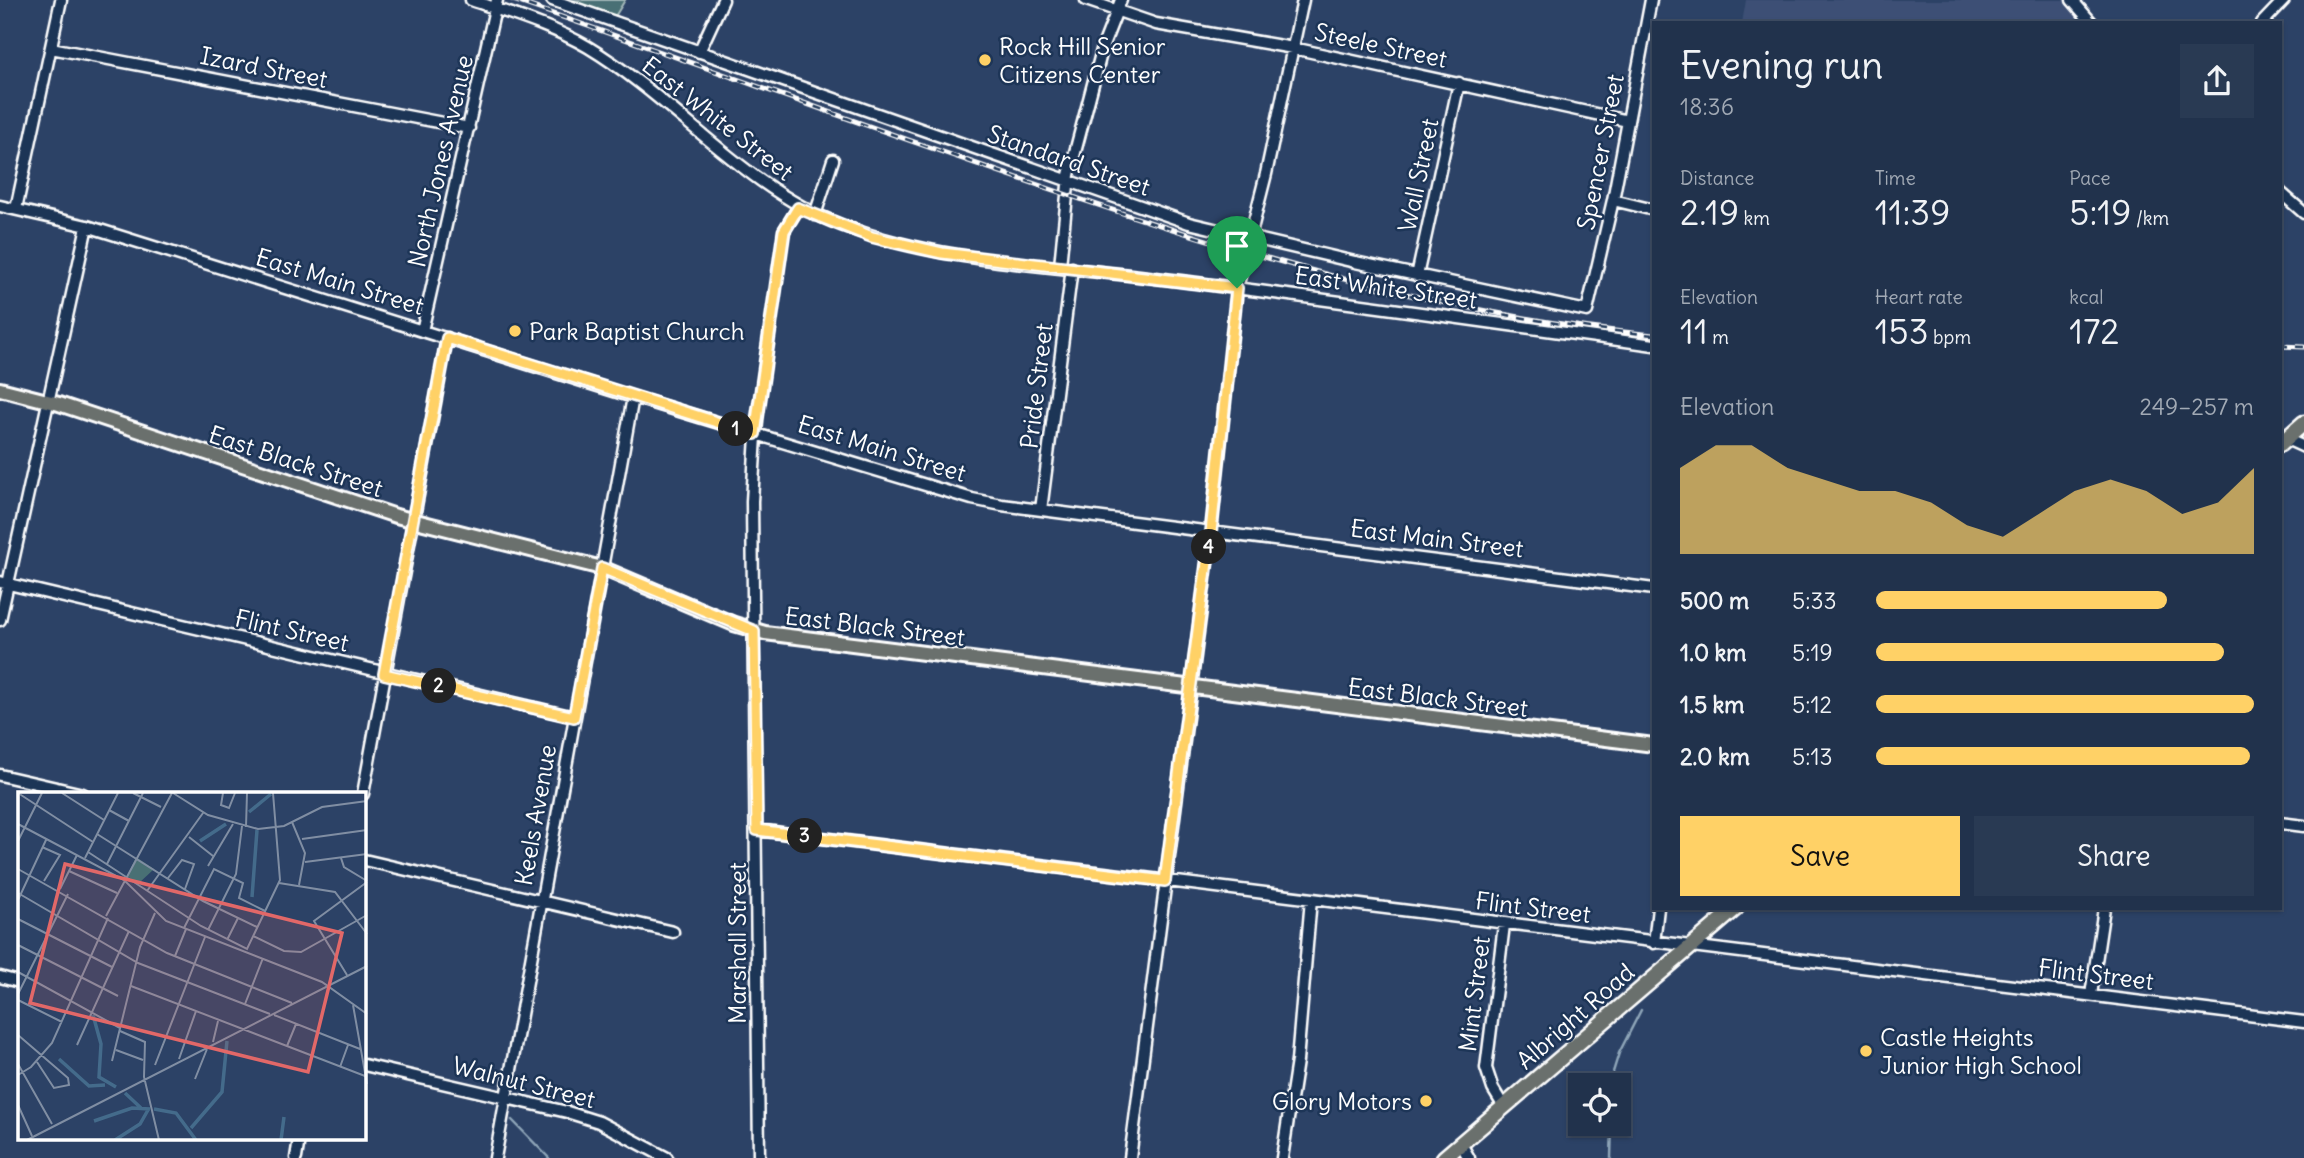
<!DOCTYPE html>
<html lang="en">
<head>
<meta charset="utf-8">
<style>
	body { margin:0; font-family:Delius,sans-serif; background:#293a53; color:#f1f3f6; height:100vh; display:flex; flex-direction:column; font-size:26px; white-space:nowrap }
	* { box-sizing:border-box; margin:0 }
	p { font-size:23px; color:#a2aab5 }
	.icon { flex:none; width:38px; height:38px; fill:none; stroke:currentColor; stroke-width:2; stroke-linecap:round; stroke-linejoin:round }
	.map { position:relative; flex:1; overflow:hidden }
	.panel { position:absolute; left:1652px; top:21px; width:630px; height:889px; display:flex; flex-direction:column; background:#21324c; border-radius:0px; box-shadow:0 2px 5px #0004,0 0 0 2px #3e4d64 }
	.panel>* { flex:none }
	.fabs { position:absolute; left:1568px; top:1073px; display:grid; gap:14px }
	.fabs a { display:grid; place-items:center; width:63px; height:63px; border-radius:0px; background:#21324c; box-shadow:0 2px 5px #0004,0 0 0 2px #3e4d64; font-size:35px }
	.pin { position:absolute; display:grid; place-items:center; width:60px; height:60px; color:#fff; margin:-72px -30px; border-radius:50% 50% 50% 0; rotate:-45deg; box-shadow:0 0 7px #0007 }
	.pin .icon { rotate:45deg }
	.km { position:absolute; width:35px; height:35px; margin:-18px; border-radius:50%; background:#222; color:#fff; font-size:19px; line-height:35px; text-align:center }
	.round { display:grid; place-items:center; flex:none; width:74px; height:74px; border-radius:0px; background:#293a53 }
	.head { display:flex; align-items:center; justify-content:space-between; height:119px; padding:0 28px }
	h1 { font-size:38px; font-weight:600; line-height:52px }
	.metrics { display:grid; grid-template-columns:repeat(3,1fr); gap:10px; height:119px; padding:7px 28px }
	.metrics div { display:grid; align-content:center }
	.metrics b { font-size:35px; font-weight:600 }
	.metrics small { font-size:19px; font-weight:400 }
	.metrics p { font-size:19px }
	.chart { height:196px; padding:14px 28px }
	.chart p { display:flex; justify-content:space-between }
	.chart svg { width:100%; height:126px; margin-top:7px; fill:#ffd166; opacity:.7 }
	.primary-button { display:flex; gap:14px; margin-top:auto; padding:14px 28px }
	.primary-button a { flex:1; height:80px; border-radius:0px; background:#ffd166; color:#111; font-size:28px; font-weight:600; line-height:80px; text-align:center }
	.primary-button a+a { background:#293a53; color:#f1f3f6 }
	ul { padding:0 28px; list-style:none; font-size:23px }
	li { display:grid; grid-template-columns:112px 84px 1fr; align-items:center; height:52px }
	li i { height:18px; border-radius:9px; background:#ffd166 }
	.map>svg:first-child { display:block }
	.built { fill:#3c5074 }
	.green { fill:#497074; stroke:#a4b8ba; stroke-width:2 }
	.lines { fill:none; stroke-linecap:round; stroke-linejoin:round }
	.stream { stroke:#8fa6b9; stroke-width:2.5 }
	.minor-casing { stroke:#fff; stroke-width:15 }
	.major-casing { stroke:#fff; stroke-width:18 }
	.highway-casing { stroke:#fff; stroke-width:19 }
	.minor { stroke:#1d3557; stroke-width:10 }
	.major { stroke:#6a706d; stroke-width:12 }
	.highway { stroke:#6a706d; stroke-width:14 }
	.rail-casing { stroke:#fff; stroke-width:5 }
	.rail { stroke:#1d3557; stroke-width:2.5; stroke-dasharray:8; stroke-linecap:butt }
	.route-casing { stroke:#fff; stroke-width:14 }
	.route { stroke:#ffd166; stroke-width:9 }
	.poi-dot { fill:#ffd166; stroke:#1d3557; stroke-width:2.5 }
	.labels { text-anchor:middle; dominant-baseline:central; stroke-width:5; stroke-linejoin:round; paint-order:stroke }
	.street-label { font-size:24px; fill:#fff; stroke:#1d3557 }
	.poi-label { font-size:24px; fill:#fff; stroke:#1d3557; text-anchor:start }
	.inset-river { fill:none; stroke:#446b8b; stroke-width:3.5 }
	.inset-road { fill:none; stroke:#808ea3; stroke-width:2 }
	.view { fill:#e26868; fill-opacity:0.15; stroke:#e26868; stroke-width:3.5 }
	.inset-edge { fill:none; stroke:#fff; stroke-width:3.5 }
</style>
</head>
<body>
<div class="map">
<svg width="2304" height="1158" viewBox="0 0 2304 1158">
	<rect width="100%" height="100%" fill="#2c4266"/>
	<filter id="ink" filterUnits="userSpaceOnUse"><feTurbulence type="fractalNoise" baseFrequency=".0143" numOctaves="2"/><feDisplacementMap in="SourceGraphic" scale="14" xChannelSelector="R" yChannelSelector="G"/><feConvolveMatrix kernelMatrix="1 2 1 2 8 2 1 2 1" color-interpolation-filters="sRGB"/></filter>
	<g filter="url(#ink)">
		<!-- built -->
		<path class="built" d="M1746,0H2064L2082,23H1742Z"/>
		<!-- green -->
		<path class="green" d="M569,0H625L614,18Z"/>
		<g class="lines">
			<!-- stream -->
			<path class="stream" d="M1609,1085L1619,1053L1641,1010
				M512,1120L549,1158
				M1611,1158L1612,1124"/>
			<!-- minor casing -->
			<g class="minor-casing">
				<path id="minor" d="M471,0C511,14 552,26 588,47C676,100 744,188 841,225C939,263 1060,266 1164,279C1328,299 1491,323 1654,345
					M552,0L1189,223L1355,262L1587,311L1613,200L1651,0
					M1086,0L1156,24L1293,48L1628,121
					M2072,0L2092,23
					M2262,23L2284,0
					M51,48L469,128
					M699,52L723,0
					M2280,192L2304,213
					M1613,200L1654,210
					M0,206L87,226L633,397L972,499L1002,505L1654,589
					M16,209L61,0
					M815,215L833,160
					M1060,266L1069,175L1103,46L1121,0
					M1417,276L1459,83
					M422,331L497,0
					M2282,437L2304,447
					M1041,510L1072,268
					M0,582L574,717
					M0,620L87,226
					M0,775L83,794
					M363,794L447,338
					M2280,823L2304,826
					M757,830L2304,1022
					M364,860L673,932
					M1504,925L1486,1068L1493,1089L1504,1107
					M1654,943L1658,908
					M0,977L19,982
					M2091,995L2104,908
					M364,1065L567,1112L599,1122L667,1158
					M1461,1144L1469,1158
					M296,1158L299,1139
					M495,1158L633,397
					M759,1158L752,501L757,420L784,231L798,208
					M1130,1158L1211,532L1237,288L1266,174L1303,0
					M1282,1158L1297,1061L1311,899"/>
			</g>
			<!-- major casing -->
			<g class="major-casing">
				<path id="major" d="M0,389L59,404L396,516L602,568L734,624L765,633L1654,745"/>
			</g>
			<!-- highway casing -->
			<g class="highway-casing">
				<path id="highway" d="M2280,444L2304,423
					M1444,1158L1736,908"/>
			</g>
			<!-- minor -->
			<use href="#minor" class="minor"/>
			<!-- major -->
			<use href="#major" class="major"/>
			<!-- highway -->
			<use href="#highway" class="highway"/>
			<!-- rail casing -->
			<g class="rail-casing">
				<path id="rail" d="M513,0C693,62 870,128 1050,189C1247,256 1446,316 1654,335
					M2280,346L2304,347"/>
			</g>
			<!-- rail -->
			<use href="#rail" class="rail"/>
		</g>
	</g>
	<g class="lines" filter="url(#ink)">
		<!-- route casing -->
		<g class="route-casing">
			<path id="route" d="M798,208L872,237L942,253L1237,288L1211,532L1165,881L757,830L754,631L602,568L574,717L384,674L447,338L755,434L784,231Z"/>
		</g>
		<!-- route -->
		<use href="#route" class="route"/>
	</g>
	<!-- markers -->
	<g class="poi-dot">
		<circle cx="985" cy="60" r="7"/>
		<circle cx="515" cy="331" r="7"/>
		<circle cx="1866" cy="1051" r="7"/>
		<circle cx="1426" cy="1101" r="7"/>
	</g>
	<g class="labels">
		<!-- street labels -->
		<g class="street-label">
			<text transform="translate(1381 45) rotate(12)">Steele Street</text>
			<text transform="translate(264 67) rotate(11)">Izard Street</text>
			<text transform="translate(718 118) rotate(38)">East White Street</text>
			<text transform="translate(1600 152) rotate(-79)">Spencer Street</text>
			<text transform="translate(1069 160) rotate(19)">Standard Street</text>
			<text transform="translate(440 161) rotate(-77)">North Jones Avenue</text>
			<text transform="translate(1418 175) rotate(-78)">Wall Street</text>
			<text transform="translate(340 281) rotate(17)">East Main Street</text>
			<text transform="translate(1386 287) rotate(8)">East White Street</text>
			<text transform="translate(1036 386) rotate(-83)">Pride Street</text>
			<text transform="translate(882 448) rotate(17)">East Main Street</text>
			<text transform="translate(296 461) rotate(18)">East Black Street</text>
			<text transform="translate(1437 538) rotate(7)">East Main Street</text>
			<text transform="translate(875 626) rotate(7)">East Black Street</text>
			<text transform="translate(292 630) rotate(13)">Flint Street</text>
			<text transform="translate(1438 697) rotate(7)">East Black Street</text>
			<text transform="translate(535 815) rotate(-80)">Keels Avenue</text>
			<text transform="translate(1533 907) rotate(7)">Flint Street</text>
			<text transform="translate(737 943) rotate(-90)">Marshall Street</text>
			<text transform="translate(2096 974) rotate(7)">Flint Street</text>
			<text transform="translate(1474 994) rotate(-83)">Mint Street</text>
			<text transform="translate(1575 1016) rotate(-41)">Albright Road</text>
			<text transform="translate(524 1082) rotate(14)">Walnut Street</text>
		</g>
		<!-- poi labels -->
		<g class="poi-label">
			<text x="999" y="46">Rock Hill Senior<tspan x="999" dy="28">Citizens Center</tspan></text>
			<text x="529" y="331">Park Baptist Church</text>
			<text x="1880" y="1037">Castle Heights<tspan x="1880" dy="28">Junior High School</tspan></text>
			<text x="1412" y="1101" text-anchor="end">Glory Motors</text>
		</g>
	</g>
	<!-- overview -->
	<g transform="translate(18 792)">
		<rect width="348" height="348" fill="#2c4266"/>
		<path d="M118,65L136,77L120,92L109,84Z" fill="#497074"/>
		<path class="inset-river" d="M231,20L253,2M182,49L208,32M234,105L239,38M75,223L83,252L81,285L98,295M41,267L71,294L87,293M107,301L123,316M136,317L158,321L178,348M76,329L114,316L132,317M173,336L204,300L209,249M97,348L122,332L130,318M263,348L266,325"/>
		<path class="inset-road" d="M0,1L75,50M44,1L86,28M115,1L143,15M155,1L190,23L240,37L266,34L304,15L349,9M205,1L203,13L211,16L217,1M91,18L111,29M274,30L287,61L281,93M0,32L106,88L148,129L304,190L349,222M228,35L229,1M79,42L185,109L239,135M171,45L195,64M284,47L349,38M0,49L24,1M24,55L42,63L26,89M70,60L183,134L229,157L262,88L255,1M67,66L100,1M323,66L326,75L349,89M287,70L349,62M89,72L125,1M190,74L215,32M0,77L149,161L274,211M51,79L99,101M150,86L164,68L176,72L167,97M261,91L317,100L349,142M42,97L59,63M129,99L185,21M0,101L120,171L252,222M0,108L28,48M88,124L154,1M0,127L94,175M166,136L196,77L225,91L221,106L247,119M190,138L218,82L224,34M235,144L266,159L283,160L349,123M209,148L220,126M0,153L100,204M157,164L168,137M0,180L102,236M329,183L296,129L349,90M113,194L347,284M0,202L50,102M0,208L44,230M227,212L245,166M335,213L349,292M256,223L342,257M102,239L127,250L126,285L141,348M0,243L50,286L51,293L36,296L19,270M195,250L200,229M59,253L111,139M269,254L278,232M98,258L125,268M161,267L178,219M94,269L122,155L137,121M0,272L34,332M137,273L187,145M322,275L330,253M0,283L13,275L34,251L90,126M177,287L189,257M0,313L14,344M9,348L349,174"/>
		<path class="view" d="M47,72L324,141L290,280L12,211Z"/>
		<rect width="348" height="348" class="inset-edge"/>
	</g>
</svg>
<div class="fabs">
<a><svg class="icon" aria-label="locate" viewBox="0 0 24 24"><circle cx="12" cy="12" r="6"/><path d="M12 2v4M12 18v4M2 12h4M18 12h4"/></svg></a>
</div>
<div class="pin" style="left:1237px;top:288px;background:#1e9e55"><svg class="icon" aria-label="arrive" viewBox="0 0 24 24"><path d="M6 21V4h12l-3 4 3 4H6"/></svg></div>
<b class="km" style="left:736px;top:429px">1</b>
<b class="km" style="left:439px;top:686px">2</b>
<b class="km" style="left:805px;top:836px">3</b>
<b class="km" style="left:1209px;top:547px">4</b>
<section class="panel">
<div class="head"><div><h1>Evening run</h1><p>18:36</p></div><a class="round"><svg class="icon" aria-label="share" viewBox="0 0 24 24"><path d="M12 15V3M7 8l5-5 5 5M5 13v7h14v-7"/></svg></a></div>
<div class="metrics">
<div><p>Distance</p><b>2.19<small> km</small></b></div>
<div><p>Time</p><b>11:39</b></div>
<div><p>Pace</p><b>5:19<small> /km</small></b></div>
</div>
<div class="metrics">
<div><p>Elevation</p><b>11<small> m</small></b></div>
<div><p>Heart rate</p><b>153<small> bpm</small></b></div>
<div><p>kcal</p><b>172</b></div>
</div>
<div class="chart"><p><span>Elevation</span>249–257 m</p>
<svg viewBox="0 0 160 44" preserveAspectRatio="none"><path d="M0 44V14L10 6L20 6L30 14L40 18L50 22L60 22L70 26L80 34L90 38L100 30L110 22L120 18L130 22L140 30L150 26L160 14V44z"/></svg>
</div>
<ul>
<li><b>500 m</b>5:33<i style="width:77%"></i></li>
<li><b>1.0 km</b>5:19<i style="width:92%"></i></li>
<li><b>1.5 km</b>5:12<i style="width:100%"></i></li>
<li><b>2.0 km</b>5:13<i style="width:99%"></i></li>
</ul>
<div class="primary-button"><a>Save</a><a>Share</a></div>
</section>
</div>
</body>
</html>
